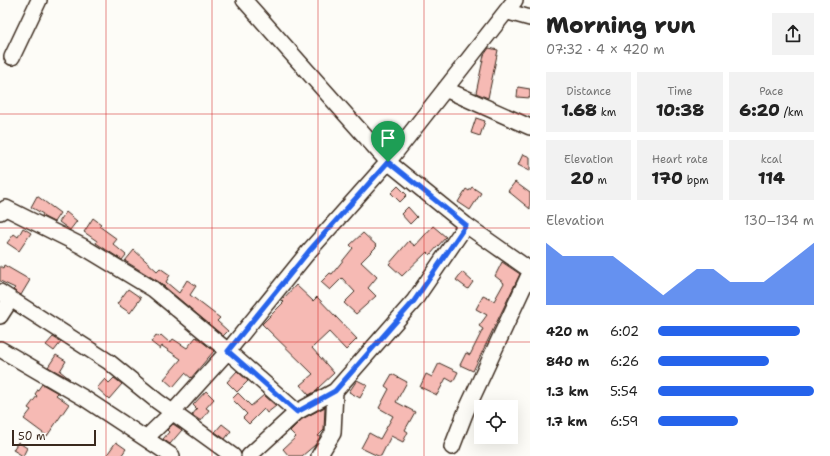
<!DOCTYPE html>
<html lang="en">
<head>
<meta charset="utf-8">
<style>
	body { margin:0; font-family:"Shantell Sans",sans-serif; background:#f2f2f2; color:#222; height:100vh; display:flex; flex-direction:column; font-size:15px; white-space:nowrap }
	* { box-sizing:border-box; margin:0 }
	p { font-size:13px; color:#767676 }
	.icon { flex:none; width:22px; height:22px; fill:none; stroke:currentColor; stroke-width:2; stroke-linecap:round; stroke-linejoin:round }
	.map { position:relative; flex:1; overflow:hidden }
	.sheet { display:flex; flex-direction:column; background:#fff; width:300px }
	.sheet>* { flex:none }
	.buttons { position:absolute; left:474px; top:400px; display:grid; gap:8px }
	.buttons a { display:grid; place-items:center; width:44px; height:44px; border-radius:0px; background:#fff; box-shadow:0 4px 16px #0002; font-size:20px }
	.scale { position:absolute; left:12px; bottom:10px; width:84px; box-sizing:border-box; padding-left:4px; border:2px solid #3b2a1e; border-top:0; font-size:11px; line-height:14px; white-space:nowrap; color:#3b2a1e; -webkit-text-stroke:3px #fdfcf7; paint-order:stroke }
	.pin { position:absolute; display:grid; place-items:center; width:34px; height:34px; color:#fff; margin:-41px -17px; border-radius:50% 50% 50% 0; rotate:-45deg; box-shadow:0 0 4px #0007 }
	.pin .icon { rotate:45deg }
	.round { display:grid; place-items:center; flex:none; width:42px; height:42px; border-radius:0px; background:#f2f2f2 }
	.headline { display:flex; align-items:center; justify-content:space-between; height:68px; padding:0 16px }
	h1 { font-size:22px; font-weight:800; line-height:30px }
	.figures { display:grid; grid-template-columns:repeat(3,1fr); gap:6px; height:68px; padding:4px 16px }
	.figures div { display:grid; align-content:center; border-radius:0px; background:#f2f2f2; text-align:center }
	.figures b { font-size:17px; font-weight:800 }
	.figures small { font-size:11px; font-weight:400 }
	.figures p { font-size:11px }
	.chart { height:112px; padding:8px 16px }
	.chart p { display:flex; justify-content:space-between }
	.chart svg { width:100%; height:72px; margin-top:4px; fill:#2563eb; opacity:.7 }
	ul { padding:0 16px; list-style:none; font-size:13px }
	li { display:grid; grid-template-columns:64px 48px 1fr; align-items:center; height:30px }
	li i { height:10px; border-radius:5px; background:#2563eb }
	main { display:flex; flex:1; min-height:0 }
	.map>svg:first-child { display:block }
	.building { fill:#f6bab4; stroke:#3b2a1e }
	.lines { fill:none; stroke-linecap:round; stroke-linejoin:round }
	.minor-casing { stroke:#3b2a1e; stroke-width:18 }
	.minor { stroke:#fdfcf7; stroke-width:15 }
	.route-casing { stroke:#fff; stroke-width:8 }
	.route { stroke:#2563eb; stroke-width:5 }
	.grid { fill:none; stroke:#d62828; stroke-width:1; stroke-opacity:0.55 }
</style>
</head>
<body>
<main>
<div class="map">
<svg width="530" height="456" viewBox="0 0 530 456">
	<rect width="100%" height="100%" fill="#fdfcf7"/>
	<filter id="ink" filterUnits="userSpaceOnUse"><feTurbulence type="fractalNoise" baseFrequency=".025" numOctaves="2"/><feDisplacementMap in="SourceGraphic" scale="8" xChannelSelector="R" yChannelSelector="G"/><feConvolveMatrix kernelMatrix="1 2 1 2 8 2 1 2 1" color-interpolation-filters="sRGB"/></filter>
	<g filter="url(#ink)">
		<!-- building -->
		<path class="building" d="M489,48L498,50L488,98L476,93L484,55Z
			M518,87L530,89V98L517,97Z
			M476,118L485,121L480,136L471,133Z
			M523,154L530,157V171L518,165Z
			M515,182L530,193V209L508,191Z
			M398,186L407,195L400,202L391,193Z
			M472,187L481,193L470,210L458,202L466,189L469,191Z
			M37,196L60,213L54,222L42,216L43,214L31,207Z
			M408,207L417,217L410,224L401,214Z
			M66,212L77,221L70,230L59,222Z
			M93,218L101,224L99,226L117,239L113,244L126,255L122,260L102,247L96,243L97,241L84,232Z
			M433,226L446,237L430,255L427,252L402,276L389,264L409,241L415,246Z
			M23,228L31,233L19,251L7,243L14,234L18,237Z
			M363,233L377,246L361,262L377,277L368,288L376,296L356,314L344,303L355,292L342,278L330,290L321,282L330,273L332,274L353,248L350,245Z
			M134,250L157,271L160,268L170,275L166,282L179,293L187,280L196,286L190,295L220,318L217,321L228,331L223,336L159,282L125,261Z
			M502,262L520,274L473,371L460,365L466,353L470,355L483,329L479,326L487,315L476,309L483,296L494,301L504,283L495,276Z
			M4,265L30,280L21,295L13,290L15,288L0,281V266L3,268Z
			M462,272L473,282L468,289L456,280Z
			M296,285L313,301L317,297L357,339L346,350L329,332L312,348L334,373L318,388V390L309,395L300,385L313,374L262,324L284,302L282,300Z
			M128,289L141,298L130,313L117,304Z
			M156,335L159,337L161,335L170,343L173,339L187,348L196,337L214,351L191,378L185,373L173,387L164,379L181,359L162,346L160,349L151,342Z
			M53,337L61,342L54,351L46,345Z
			M56,355L66,361L60,371L70,379L48,367Z
			M439,363L458,372L453,382L446,378L437,395L420,387L426,374L432,377Z
			M237,371L248,381L237,392L227,382Z
			M392,374L407,382L396,402L415,412L405,430L408,432L403,442L391,436L381,456H378L361,448L369,433L380,439L393,416L379,408L389,389L385,386Z
			M114,378L122,384L109,399L97,388L105,379L109,383Z
			M357,380L367,385L360,398L349,392Z
			M42,384L58,393L56,395L69,404L47,436L24,419L31,410L28,408L37,396L35,394Z
			M206,391L214,399L206,408L209,410L201,421L192,415L197,409L193,405Z
			M238,393L251,406L264,395L276,406L267,413L264,409L249,424L243,418L247,414L232,399Z
			M325,407L324,430L318,436L320,437L315,445L302,456H289L283,449L296,437L290,431L302,419Z
			M173,424L182,430L170,444L163,439L169,432L167,430Z
			M222,424L231,431L225,439L215,432Z
			M18,442L27,448L23,456L13,450Z
			M116,442L126,449L121,456H106Z"/>
		<g class="lines">
			<!-- minor casing -->
			<g class="minor-casing">
				<path id="minor" d="M244,0L388,162L466,225L530,270
					M512,13L530,18
					M12,57L39,0
					M445,89L530,127
					M0,212L6,208L82,246L153,289L223,347L297,412
					M0,292L109,362L157,401L233,456
					M0,316L11,299
					M0,349L84,398L172,456
					M146,438L173,412L228,351L309,251L388,162L515,0
					M452,447L466,411L530,273
					M249,456L297,412L335,391L414,301L466,225
					M319,456L333,433L335,391"/>
			</g>
			<!-- minor -->
			<use href="#minor" class="minor"/>
		</g>
	</g>
	<g class="lines" filter="url(#ink)">
		<!-- route casing -->
		<g class="route-casing">
			<path id="route" d="M388,162L466,225L414,301L335,391L297,412L228,351L309,251Z"/>
		</g>
		<!-- route -->
		<use href="#route" class="route"/>
	</g>
	<!-- grid -->
	<path class="grid" d="M106,0V456M212,0V456M318,0V456M424,0V456M0,114H530M0,228H530M0,342H530"/>
</svg>
<div class="buttons">
<a><svg class="icon" aria-label="locate" viewBox="0 0 24 24"><circle cx="12" cy="12" r="6"/><path d="M12 2v4M12 18v4M2 12h4M18 12h4"/></svg></a>
</div>
<div class="scale">50 m</div>
<div class="pin" style="left:388px;top:162px;background:#1e9e55"><svg class="icon" aria-label="arrive" viewBox="0 0 24 24"><path d="M6 21V4h12l-3 4 3 4H6"/></svg></div>
</div>
<section class="sheet">
<div class="headline"><div><h1>Morning run</h1><p>07:32 · 4 × 420 m</p></div><a class="round"><svg class="icon" aria-label="share" viewBox="0 0 24 24"><path d="M12 15V3M7 8l5-5 5 5M5 13v7h14v-7"/></svg></a></div>
<div class="figures">
<div><p>Distance</p><b>1.68<small> km</small></b></div>
<div><p>Time</p><b>10:38</b></div>
<div><p>Pace</p><b>6:20<small> /km</small></b></div>
</div>
<div class="figures">
<div><p>Elevation</p><b>20<small> m</small></b></div>
<div><p>Heart rate</p><b>170<small> bpm</small></b></div>
<div><p>kcal</p><b>114</b></div>
</div>
<div class="chart"><p><span>Elevation</span>130–134 m</p>
<svg viewBox="0 0 160 44" preserveAspectRatio="none"><path d="M0 44V6L10 14L20 14L30 14L40 14L50 22L60 30L70 38L80 30L90 22L100 22L110 30L120 30L130 30L140 22L150 14L160 6V44z"/></svg>
</div>
<ul>
<li><b>420 m</b>6:02<i style="width:91%"></i></li>
<li><b>840 m</b>6:26<i style="width:71%"></i></li>
<li><b>1.3 km</b>5:54<i style="width:100%"></i></li>
<li><b>1.7 km</b>6:59<i style="width:51%"></i></li>
</ul>
</section>
</main>
</body>
</html>
